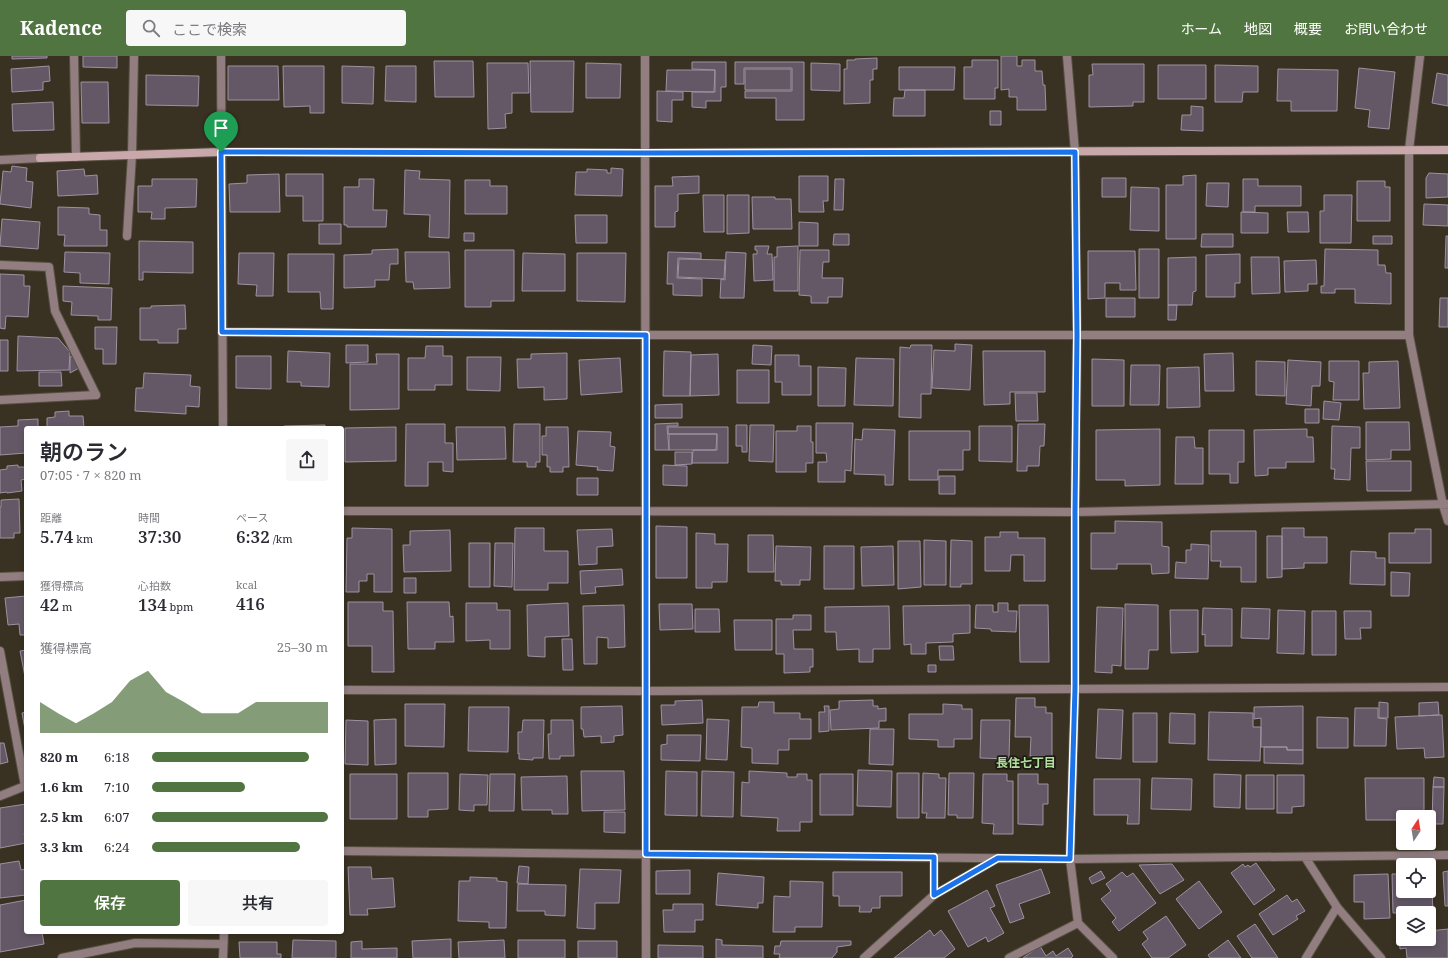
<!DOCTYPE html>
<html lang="ja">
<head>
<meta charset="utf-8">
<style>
	body { margin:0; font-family:"Noto Serif","Noto Sans JP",serif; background:#f7f7f7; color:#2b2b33; height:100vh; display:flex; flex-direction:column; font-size:15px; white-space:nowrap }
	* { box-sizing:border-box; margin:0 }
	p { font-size:13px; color:#7c7c81 }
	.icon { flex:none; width:22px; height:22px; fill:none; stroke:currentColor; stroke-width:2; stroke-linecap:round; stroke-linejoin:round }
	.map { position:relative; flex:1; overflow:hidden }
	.drawer { position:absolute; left:24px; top:370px; width:320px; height:508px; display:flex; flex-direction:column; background:#fff; border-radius:4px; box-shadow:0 2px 6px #0003 }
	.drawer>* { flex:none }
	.needle { width:26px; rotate:12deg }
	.controls { position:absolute; left:1396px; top:754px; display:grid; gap:8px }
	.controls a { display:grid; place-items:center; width:40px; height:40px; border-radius:4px; background:#fff; box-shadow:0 2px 6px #0003; font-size:20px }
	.pin { position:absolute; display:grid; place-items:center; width:34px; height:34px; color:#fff; margin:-41px -17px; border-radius:50% 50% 50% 0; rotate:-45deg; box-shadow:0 0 4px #0007 }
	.pin .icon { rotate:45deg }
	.round { display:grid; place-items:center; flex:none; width:42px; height:42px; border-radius:4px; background:#f7f7f7 }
	.headline { display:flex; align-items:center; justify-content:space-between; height:68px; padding:0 16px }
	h1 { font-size:22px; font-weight:600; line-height:30px }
	.stats { display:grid; grid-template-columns:repeat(3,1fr); gap:6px; height:68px; padding:4px 16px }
	.stats div { display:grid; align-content:center }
	.stats b { font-size:17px; font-weight:600 }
	.stats small { font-size:11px; font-weight:400 }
	.stats p { font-size:11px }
	.chart { height:112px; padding:8px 16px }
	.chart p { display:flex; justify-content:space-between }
	.chart svg { width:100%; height:72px; margin-top:4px; fill:#517540; opacity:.7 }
	.button { display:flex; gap:8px; margin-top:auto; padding:8px 16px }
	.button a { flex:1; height:46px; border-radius:4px; background:#517540; color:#fff; font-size:16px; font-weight:600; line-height:46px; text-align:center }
	.button a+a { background:#f7f7f7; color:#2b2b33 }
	ul { padding:0 16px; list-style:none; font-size:13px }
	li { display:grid; grid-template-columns:64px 48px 1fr; align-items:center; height:30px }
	li i { height:10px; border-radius:5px; background:#517540 }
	header { display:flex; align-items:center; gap:24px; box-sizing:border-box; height:56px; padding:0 20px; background:#517540; color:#fff }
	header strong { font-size:19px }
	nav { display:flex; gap:22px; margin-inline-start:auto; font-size:14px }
	.search { width:280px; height:36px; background:#f7f7f7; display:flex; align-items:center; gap:10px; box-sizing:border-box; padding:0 14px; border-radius:4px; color:#7c7c81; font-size:15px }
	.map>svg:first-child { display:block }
	.building { fill:#645867; stroke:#9e91a1 }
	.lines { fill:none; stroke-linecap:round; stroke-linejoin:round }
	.lane-casing { stroke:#565041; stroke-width:10 }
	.street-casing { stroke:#565041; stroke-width:10 }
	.secondary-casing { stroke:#565041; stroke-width:10 }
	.lane { stroke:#927e80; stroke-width:8 }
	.street { stroke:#927e80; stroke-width:8 }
	.secondary { stroke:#c8a8ab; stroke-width:8 }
	.route-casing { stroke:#fff; stroke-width:8 }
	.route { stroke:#1a73e8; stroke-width:5 }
	.labels { text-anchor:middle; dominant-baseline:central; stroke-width:3.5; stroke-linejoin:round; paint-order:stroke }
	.neighbourhood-label { font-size:12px; font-weight:bold; fill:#b4e09e; stroke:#1d1a13 }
</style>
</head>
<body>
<header>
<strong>Kadence</strong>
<div class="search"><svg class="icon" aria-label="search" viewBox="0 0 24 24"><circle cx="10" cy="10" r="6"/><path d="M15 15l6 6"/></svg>ここで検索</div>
<nav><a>ホーム</a><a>地図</a><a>概要</a><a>お問い合わせ</a></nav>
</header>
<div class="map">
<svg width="1448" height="902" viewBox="0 0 1448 902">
	<rect width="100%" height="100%" fill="#393222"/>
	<!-- building -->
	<path class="building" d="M12,0H47V2L12,3Z
		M83,0H117V12L83,11Z
		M1001,0H1017V10H1022V4H1035V15H1042L1043,29H1045L1046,54H1017V41H1009V33L1001,34Z
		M877,2V13H873V24H870V47L844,48V13H847V4H855V3Z
		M972,4H998V32H995V43H964V11H972Z
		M434,5H473L474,41H435Z
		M530,5H574L573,56H531Z
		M692,6H726V31H721V45H706V52L692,51V36H715V14L692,13Z
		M735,6H804V64H776V42H745V35H792V12H744V28H735Z
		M487,7H528L529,37H512V57L505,58L506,72L488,73Z
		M586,7L621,8L620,42H586Z
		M811,7L840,8V35L811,34Z
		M1092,8H1144V46H1133V50L1089,51V19H1093Z
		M1158,9H1206V43H1158Z
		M1215,9L1258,10V36H1243L1242,46H1215Z
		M49,10L50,25L43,26V34L12,36L11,13Z
		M228,10H278L279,44H228Z
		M283,10H324V57H310V50L284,51Z
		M342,10L374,11L373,48L342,47Z
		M386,10H416V46L385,45Z
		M899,11H955L954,34H899Z
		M1359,12L1395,16L1389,73L1368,71L1370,54L1355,52Z
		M745,13H791V34H745Z
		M1278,13L1338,14L1337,55H1291V45H1277Z
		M667,14H715L714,36L666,35Z
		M1437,17L1448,19V50L1432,47Z
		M146,19L199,20L198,50L146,49Z
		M81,26H108L109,67H82Z
		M905,34H925V60H893L894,42H904Z
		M657,35L683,36V44H672V66L657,65Z
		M53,46L54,74L13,75L12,48Z
		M1191,50L1203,51V75L1181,74L1182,59H1191Z
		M990,55H1001V69H990Z
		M12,110L27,112L26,125L33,126L31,152L0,148L3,115L11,116Z
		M611,112L623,113L622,140L575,139L576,116H587V113L607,114V117H611Z
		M84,113L85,120L97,119L98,138L58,140L57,115Z
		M405,114L420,115L419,123L450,124L449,182L429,181L430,159L404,158Z
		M1429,117L1448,118V141L1426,142V122Z
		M279,118L280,156H230L229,128L247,127V119Z
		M286,118H323V165H303V140H286Z
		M1196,119V183H1166V129H1183V120Z
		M699,120V137L678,138V155L675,156V171H655V130H673L672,121Z
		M799,120H828V145H823L824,156H799Z
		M1102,122H1126V141H1102Z
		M152,123H197L196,151L165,152V163H151L152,156H138V130H152Z
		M359,123H374L373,154H387L386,171H347V169H344V131H359Z
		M835,123H844L843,154H834Z
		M1243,123H1258V130H1301V150H1255V156H1243Z
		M465,124H490V130H507V158H465Z
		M1357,125H1385V131H1390V165H1357Z
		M1207,127H1229L1228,151L1206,150Z
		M1131,131L1159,132V175L1130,174Z
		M703,139H724V176H704Z
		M727,139H749V177L727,178Z
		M1324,139H1352L1351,187H1320V155H1324Z
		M752,141H775V143H791L792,173H753Z
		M1424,148L1448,149V170L1423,169Z
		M58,151L89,152V158L100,159V174H107V190H64L65,179H58Z
		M1241,156L1268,157V177H1241Z
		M1287,156H1308L1309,176H1288Z
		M575,159H607V187H576Z
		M2,163L40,166L38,193L0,190Z
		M799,166L818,167V190H799Z
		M319,168H341V188H319Z
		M464,177H474V185H464Z
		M834,178H849V189H833Z
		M1202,178H1233V191H1201Z
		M1373,180H1392V188H1373Z
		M1446,180H1448V212H1445Z
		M139,185L193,186V217L143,216V224H139Z
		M755,190H769L767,198H772L773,224L754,225L753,198H757V194H755Z
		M798,190V235H774V201H777V191Z
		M398,193V208H390L389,224H375V231L344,232V199L372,198V194Z
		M1139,193H1159V242H1139Z
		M1325,193L1378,194V209H1385L1386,217H1391V248L1355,247V233H1335V237H1321V230H1324Z
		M465,194H514V245H491V251H465Z
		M800,194H829V206H823L822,222H843L842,241H828V247H811V240L799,239Z
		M1088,195H1135L1136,234H1120V227H1105V242L1088,243Z
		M65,196L110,197L109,228L80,227V217L64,216Z
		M405,196H449L450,232L414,233L413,226H406Z
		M668,196L701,197V203L678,202L677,222L702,223V240L673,239V228H667Z
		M726,196L746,197L744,242H720L721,223L725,224Z
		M239,197H274L273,240H256L257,229L238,228Z
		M523,197L565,198V235H522Z
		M577,197H626L625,246L577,245Z
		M288,198H334L333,253H321L320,236H288Z
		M1240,198V227H1235V241H1206V199Z
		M1196,201V235L1193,236L1192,249H1168V202Z
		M1251,201H1279L1280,237L1252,238Z
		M679,203L725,204L724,223L678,221Z
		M1316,204L1317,228H1308V235L1285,236L1284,205Z
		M0,218L24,219V230H30L28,261L6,260L5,273L0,272Z
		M63,230L112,232L111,264H98V260L71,259L72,246L63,245Z
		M1106,242H1135V261H1106Z
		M1440,242H1448V271H1439Z
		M185,249L186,273H178V287H158V284H140V252H151V250Z
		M1168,249H1177L1176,264H1168Z
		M95,271H117L116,308H103V293H95Z
		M18,280L58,282L70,296L69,314L17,315Z
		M0,284H8V315H0Z
		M955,288L972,289L970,334L932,332L934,294L955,295Z
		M346,289H368V306L346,307Z
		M753,289L772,290L771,309L752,308Z
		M911,289H932L931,338H921V362L899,361L900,291L910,292Z
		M426,290H443V300H452V329H435V334H408V302H425Z
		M288,295L330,297L329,331L301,330V326H287Z
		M664,295L691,296L690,340H663Z
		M983,295H1045V336H1010V348L984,349Z
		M567,297V343L544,344V331L518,332L517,303H531V298Z
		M1233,297L1234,335H1205L1204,298Z
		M376,298H399V353L350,354V308H377Z
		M718,298L719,339L690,340L691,299Z
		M75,299L81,311L70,317V301Z
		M775,299H799V310H811V339H782V326H775Z
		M236,300H271V333L236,332Z
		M467,301H501L500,335L467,334Z
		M620,302L622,336L581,339L579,304Z
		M856,302L894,303L893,350L854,349Z
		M1092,303L1124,304V350H1092Z
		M1288,304L1321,306L1320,330H1312L1311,350L1286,348Z
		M1256,305L1285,306V340L1256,339Z
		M1329,305H1359V344H1333L1334,326L1329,325Z
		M1398,305L1400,352L1364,353L1363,317H1369V306Z
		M1131,309H1160L1159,349H1130Z
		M818,311L846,312L845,350H818Z
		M1199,311L1200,351L1167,352V312Z
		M737,314H769V347H737Z
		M39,316H61L62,330H39Z
		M144,317L191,319L190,330L200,331L199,351L186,350V358L135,355L136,332H143Z
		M1015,337H1037L1038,365H1016Z
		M1324,345L1341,347L1339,364L1323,363Z
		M682,348V362H655V349Z
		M1305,353H1319V367H1305Z
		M69,355V360H83L84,372H47V362L55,361V356Z
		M38,363V372H26V397L0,399V371L18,370V364Z
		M1366,366H1409L1410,394H1391V403L1366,404Z
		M678,367V370H667L669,394H655V368Z
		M816,367H853L851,415L845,414V426H818V406H827L826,397H816Z
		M406,368H445V387H453V416L443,415V406H428V430H405Z
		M514,368H540V406H536V411H527V406H513Z
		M1018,368H1045L1044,390H1040L1039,410H1027V415H1017Z
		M325,369V372H284V370Z
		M736,369H747V396H742V390H736Z
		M750,369H774L773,406L749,405Z
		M797,370H811V386H813V407H806V416H776V375H797Z
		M979,370H1012V406L979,405Z
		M1332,370L1360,371V392H1351L1350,424L1334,423L1335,413H1331Z
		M396,371V405L345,406V372Z
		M456,371H505L506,403L457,404Z
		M546,371H568L569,411H563V416H550V411H547V399H542V380H546Z
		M668,371H728V407H692L693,394H717V378H668Z
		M863,373L895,374L893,429H885V419L854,418L855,383L862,384Z
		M1160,373V429L1125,430V424H1096V374Z
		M1307,373V381H1313L1314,406H1286V412H1268V419L1255,420L1254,374Z
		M1209,374H1244V406H1238V427H1230V418H1209Z
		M578,375L611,376L610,390L615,391L613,415L597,414L598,411L576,409Z
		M909,375H970V394H963V414H938V424H909Z
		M669,378H717L716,394H669Z
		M1176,381H1194L1195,392H1203V428H1175Z
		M675,396H692V408L675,409Z
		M1366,405H1411V435H1367Z
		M18,409V411H26V423L21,424L22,435L7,437V436L0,437V414L7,413V410Z
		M663,409L687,410V430L663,429Z
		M939,420H955V438H939Z
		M577,422H598V439H577Z
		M19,443L20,477H14V482H0V451H1V444Z
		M1115,465L1162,466V490L1169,491V517L1152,518L1151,508H1117V513H1091V477H1115Z
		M656,470L687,471V522H656Z
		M352,472L392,473V536H374V518H367V525H359V536H346L347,482H352Z
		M515,472H544V495H568V527H548V534H514Z
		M1282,472H1304V481H1327V507H1304V512L1282,513Z
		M612,473L613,490L597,491V508L579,509L577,474Z
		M1415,473H1431V507H1389V477H1415Z
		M450,474L451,515L404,516L403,489H410V475Z
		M1211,475H1256V526H1241V511H1220L1221,505H1211Z
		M1000,476H1018V482H1045V525H1024V499H1011L1010,515H985V481H1000Z
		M696,477L715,478V488H728L727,526H712V532H696Z
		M748,479H773L774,516H748Z
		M1267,480H1282V521L1267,522Z
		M924,484L946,485V529H924Z
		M951,484L972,485V528H961V531H950Z
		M898,485H920L921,531L898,533Z
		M469,487H490V531H469Z
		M495,487H513L512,531L494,530Z
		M1191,488L1209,489L1208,523L1175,522L1176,506L1186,507V494H1191Z
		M776,490L811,491L810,524H800V529H781V525H775Z
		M824,490H854V533H824Z
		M893,490L894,529L862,530L861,491Z
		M1351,495L1376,496V502H1385V529L1350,528Z
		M622,513L623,529L595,531L596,537L581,538L580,515Z
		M1391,516L1410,517L1409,540H1391Z
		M404,522H416V537H404Z
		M26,540V579H20L19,568L8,569L5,542Z
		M348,546H383V555H393L394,616H372V590H348Z
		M407,546H449L450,561L453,560L454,586H435V593H408Z
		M466,547H497V554H510V593H490V584L466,585Z
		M568,547L569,580L545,581V601L528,600L527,549Z
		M998,547H1008V555H1017L1016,576L991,575V573L975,572L976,549H993V556H998Z
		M659,548H692L693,573L660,574Z
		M1125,548L1158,549V594H1149L1148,613H1125Z
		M624,549L625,591L608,592V582L597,581V608H584L583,550Z
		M970,549V577L953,578V586L926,587V598H911V588L904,589L903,550Z
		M1019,549H1048L1049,606H1020Z
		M889,550L890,593H873V606H859V593L837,594L836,576H825V551Z
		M1097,551L1123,552L1121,610L1112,609V617L1095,616Z
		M1203,552L1232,553V590H1205V578L1202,579Z
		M1242,552L1270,553L1269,583L1241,582Z
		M695,553H719L720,576H695Z
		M1170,554H1198V596L1171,597Z
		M1278,554L1305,555L1304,598L1277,597Z
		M1312,555H1336V599H1312Z
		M1344,555H1371V572H1360L1361,583H1345Z
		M793,559H811V574H793L794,593H813V611H810V616L784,617V598H776V563H793Z
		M734,564H772V594H735Z
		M562,583H572L573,614H563Z
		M939,590H953L954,604H940Z
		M26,594V626L20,595Z
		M928,609H936V616H928Z
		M1016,642H1035V651H1046V657H1052V700H1030L1031,681H1015Z
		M702,644L703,667L662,669L661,649H675V645Z
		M873,644V650H878V653L886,652V665H879V672L831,674L830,654L839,653V645Z
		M759,646H774V657H800V663H811V683H789V694H778V708L752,707V692L741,691L742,651H758Z
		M1379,646L1388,647V662H1379Z
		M1438,646L1439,659L1419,660V647Z
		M405,648H445L444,691L405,690Z
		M943,648L962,649V653H972V683H954V691H938V684L909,683V658H943Z
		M622,650L623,679L614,680V686L601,687V680L584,681L583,673H581V651Z
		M824,650H829V675L819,676V656H825Z
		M1303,650V694H1287V691H1261V662L1254,663V651Z
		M469,651H509L508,696L468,695Z
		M1355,652H1378V662L1387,663L1386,690H1354Z
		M1098,653L1123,654L1121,703L1096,702Z
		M26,656V679L22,657Z
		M1209,656L1253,657V671H1261L1260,705L1208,704Z
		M1133,657H1157V706H1133Z
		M1170,657L1195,658V688L1169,687Z
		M1439,659H1442L1444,701L1425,702L1424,692L1397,693L1395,661Z
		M1317,661L1348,662V692H1317Z
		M396,663V708L375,709L374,664Z
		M707,663L729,664L727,704L706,703Z
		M346,664L368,665V709L345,708Z
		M523,664H544L543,702H533V704L519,703V697L518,698V676H522Z
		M551,664H573L574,700H560V703H549L548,678H551Z
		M981,664H1010L1009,703L980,702Z
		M870,673H894L893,709L869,708Z
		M667,679H701L700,705L661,704V689L667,688Z
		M0,687H4L8,706L0,708Z
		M1264,691H1287V694H1303V708L1264,707Z
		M858,714L892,715L891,751L857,750Z
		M581,715H624L625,754L582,755Z
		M666,715L697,716V760L665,759Z
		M702,715L734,716L733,761L701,760Z
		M749,715L787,717V721H797V718H807V724H812V766H800V775H777L778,762L741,760L742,726L749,727Z
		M408,717H448V753L428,754V761H408Z
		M897,717H919V762H897Z
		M923,717L939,718V722H946L945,762H926L927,757H922Z
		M949,717H974L973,762H957V759H948Z
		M350,718H397V763H350Z
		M460,718L488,719L487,749H474V755L459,754Z
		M490,718H515L514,755H489Z
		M820,718H853V759H820Z
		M983,718H1007V725H1013V778H993L994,768L982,767Z
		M1018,718H1038V728H1048V748H1043V769L1018,768Z
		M1214,718L1241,719L1240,752L1214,751Z
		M1246,719H1274V753H1246Z
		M1277,719H1304V750L1292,751V757H1277Z
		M567,720L568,758H552V754H522L521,721Z
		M1434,721L1444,722V731H1433Z
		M1152,722L1192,723L1191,754L1151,753Z
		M1365,722H1424V761H1403V764H1366Z
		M1094,723H1140L1139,768H1127L1128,759H1094Z
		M1433,731H1444L1443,768H1432Z
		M26,748V777H24L26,787L0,792V752Z
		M604,756H625V777L604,776Z
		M19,805L21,814L26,813V839L0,842V808Z
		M1256,807L1275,834L1254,849L1231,817L1243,808L1245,811L1248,809L1250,811Z
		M1172,808L1184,824L1160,838L1139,809Z
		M519,810L529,811L528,828L517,827Z
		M348,811H371L372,823L393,822L395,851L367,853L368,859H350Z
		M580,813L621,814L619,847H595V873L577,872Z
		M1041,813L1050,837L1019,848L1024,862L1010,867L996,829Z
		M690,814V838H656V815Z
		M1101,815L1105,822L1092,828L1089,822Z
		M1448,815V850H1445L1443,816Z
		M833,816H902V840H880V852H872L871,856H859L860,850H839V840H833Z
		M1122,816L1127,821L1133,817L1156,847L1119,875L1112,866L1116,862L1101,843L1111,835L1106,828Z
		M718,817L764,821L763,847H758V852L716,849Z
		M1388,818L1390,862L1364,863V846H1354V819Z
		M1392,818H1403V835H1429V833H1432L1433,857H1393Z
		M470,821L497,822V825L507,826L506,872H489V866L458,865L459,825H470Z
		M790,825L823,826L822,871H795V876H773L774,840L790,841Z
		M1199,825L1222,856L1199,873L1176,843Z
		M518,828L566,829L565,860L545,859V855H517Z
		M987,834L995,850L990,852L1004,877L988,886L986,881L968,891L948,855Z
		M1287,839L1292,846L1297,843L1305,855L1296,860L1298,863L1273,879L1259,858Z
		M26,844V876H42L44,888L0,896V849Z
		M673,848H703V864H695V876H664L663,854H673Z
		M1166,860L1186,889L1168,902H1152L1142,888L1148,883L1143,876Z
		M1255,868L1278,902H1252L1237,880Z
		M1448,873V902H1407L1406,892L1400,893L1399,878L1403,877V883H1429V875Z
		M930,874L934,880L941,874L955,893L944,902H894Z
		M451,883V902H413L412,885Z
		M716,883L722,884V889L763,890V902H716Z
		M293,884L336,885V902H292Z
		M504,884L505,902H459L458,886Z
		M518,884H565V902H518Z
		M1228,884L1241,902H1210L1208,899Z
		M362,885V893L397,892V902H351V886Z
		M578,885H617V902H578Z
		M781,885H851V889L837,891V896L832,902H779L780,898H774L775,890H780Z
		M239,886H277V898H281V902H240Z
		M658,889L703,890V902H658Z
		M1040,890L1046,900L1053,895L1056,900L1068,892L1073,900L1071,902H1023Z"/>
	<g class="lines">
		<!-- lane casing -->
		<g class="lane-casing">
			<path id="lane" d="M74,0L76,101
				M221,0L223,372
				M127,180L132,99L134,0
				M0,209L49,211L55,255L96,339
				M223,902L224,876"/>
		</g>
		<!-- street casing -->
		<g class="street-casing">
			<path id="street" d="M645,0L646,902
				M1067,0L1075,96L1077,279L1075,456V632L1070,803L1078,867L1113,902
				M0,104L40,102
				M222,276L646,279H1409V94L1420,0
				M1409,279L1443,449L1448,465
				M0,344L96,339
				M342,455H646L1075,456L1448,448
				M0,521L26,520
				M0,595L25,730L0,740
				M342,634L646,635L1448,631
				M342,795L1070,803L1448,799
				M934,801V839
				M1305,801L1337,851L1381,902
				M62,902L135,887L223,888
				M864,902L934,839L998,802
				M1009,902L1078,867
				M1306,902L1337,851"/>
		</g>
		<!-- secondary casing -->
		<g class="secondary-casing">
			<path id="secondary" d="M40,102L221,96L645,97L1448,94"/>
		</g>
		<!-- lane -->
		<use href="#lane" class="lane"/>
		<!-- street -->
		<use href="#street" class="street"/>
		<!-- secondary -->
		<use href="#secondary" class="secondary"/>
	</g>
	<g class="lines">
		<!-- route casing -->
		<g class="route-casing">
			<path id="route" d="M221,96L646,97L1075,96L1077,279L1075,456V632L1070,803L998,802L934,839V801L646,798V279L222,276Z"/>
		</g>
		<!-- route -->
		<use href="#route" class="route"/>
	</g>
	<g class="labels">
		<!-- neighbourhood labels -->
		<g class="neighbourhood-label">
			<text x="1026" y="706">長住七丁目</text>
		</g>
	</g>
</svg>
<div class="controls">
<a><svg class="needle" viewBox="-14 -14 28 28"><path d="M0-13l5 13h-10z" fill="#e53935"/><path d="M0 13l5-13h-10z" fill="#7c7c81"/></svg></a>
<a><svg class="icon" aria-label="locate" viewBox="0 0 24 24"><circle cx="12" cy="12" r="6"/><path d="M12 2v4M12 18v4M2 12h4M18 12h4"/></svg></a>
<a><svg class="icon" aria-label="layers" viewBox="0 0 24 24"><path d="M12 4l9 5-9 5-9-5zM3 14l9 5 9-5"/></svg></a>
</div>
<div class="pin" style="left:221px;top:96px;background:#1e9e55"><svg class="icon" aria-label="arrive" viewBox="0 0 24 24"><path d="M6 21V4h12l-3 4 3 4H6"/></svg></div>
<section class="drawer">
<div class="headline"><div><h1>朝のラン</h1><p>07:05 · 7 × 820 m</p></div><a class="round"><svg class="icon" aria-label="share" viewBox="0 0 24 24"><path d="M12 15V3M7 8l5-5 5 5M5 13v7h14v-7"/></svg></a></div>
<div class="stats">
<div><p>距離</p><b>5.74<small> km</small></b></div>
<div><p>時間</p><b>37:30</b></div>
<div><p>ペース</p><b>6:32<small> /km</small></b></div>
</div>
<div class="stats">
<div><p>獲得標高</p><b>42<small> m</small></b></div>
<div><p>心拍数</p><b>134<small> bpm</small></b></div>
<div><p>kcal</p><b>416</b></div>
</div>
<div class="chart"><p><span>獲得標高</span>25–30 m</p>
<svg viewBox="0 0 160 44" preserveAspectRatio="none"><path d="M0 44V25L10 32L20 38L30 32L40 25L50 12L60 6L70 19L80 25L90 32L100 32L110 32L120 25L130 25L140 25L150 25L160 25V44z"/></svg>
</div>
<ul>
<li><b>820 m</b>6:18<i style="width:89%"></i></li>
<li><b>1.6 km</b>7:10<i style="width:53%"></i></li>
<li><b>2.5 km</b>6:07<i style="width:100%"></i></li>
<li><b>3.3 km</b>6:24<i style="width:84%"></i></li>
</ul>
<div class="button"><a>保存</a><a>共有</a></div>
</section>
</div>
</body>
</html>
